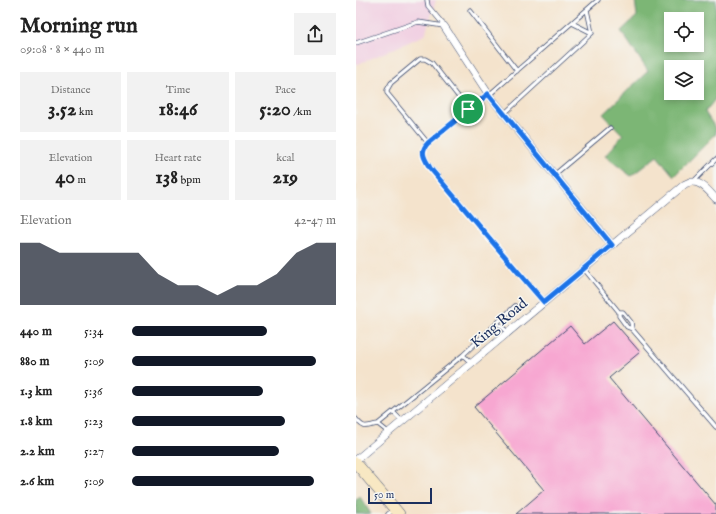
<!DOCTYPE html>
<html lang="en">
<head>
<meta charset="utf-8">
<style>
	body { margin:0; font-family:"IM FELL English",serif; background:#f2f2f2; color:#222; height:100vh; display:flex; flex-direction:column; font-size:15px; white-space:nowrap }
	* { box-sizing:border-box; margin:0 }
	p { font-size:13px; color:#767676 }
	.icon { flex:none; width:22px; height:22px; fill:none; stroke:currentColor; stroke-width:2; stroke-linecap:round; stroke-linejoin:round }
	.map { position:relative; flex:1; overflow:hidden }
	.side { display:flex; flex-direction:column; background:#fff; width:356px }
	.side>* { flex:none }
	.fabs { position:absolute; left:308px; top:12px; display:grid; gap:8px }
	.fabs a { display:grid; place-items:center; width:40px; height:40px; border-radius:0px; background:#fff; box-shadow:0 2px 6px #0003; font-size:20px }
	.scale { position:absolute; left:12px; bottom:10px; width:64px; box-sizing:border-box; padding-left:4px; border:2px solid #1b2f5e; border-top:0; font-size:11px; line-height:14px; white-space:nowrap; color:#1b2f5e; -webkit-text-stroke:3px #f6f6f2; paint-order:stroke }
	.pin { position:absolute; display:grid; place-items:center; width:34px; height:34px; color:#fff; margin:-17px; border:2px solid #fff; border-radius:50%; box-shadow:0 1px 4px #0007 }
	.round { display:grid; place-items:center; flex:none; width:42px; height:42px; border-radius:0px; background:#f2f2f2 }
	.overview { display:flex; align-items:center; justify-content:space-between; height:68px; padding:0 20px }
	h1 { font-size:22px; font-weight:800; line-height:30px }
	.stats { display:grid; grid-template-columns:repeat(3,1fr); gap:6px; height:68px; padding:4px 20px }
	.stats div { display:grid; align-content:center; border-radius:0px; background:#f2f2f2; text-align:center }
	.stats b { font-size:20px; font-weight:800 }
	.stats small { font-size:11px; font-weight:400 }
	.stats p { font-size:11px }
	.chart { height:112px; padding:8px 20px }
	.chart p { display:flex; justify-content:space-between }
	.chart svg { width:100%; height:72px; margin-top:4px; fill:#111827; opacity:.7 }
	ul { padding:0 20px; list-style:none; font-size:13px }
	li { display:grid; grid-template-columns:64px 48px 1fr; align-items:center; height:30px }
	li i { height:10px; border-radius:5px; background:#111827 }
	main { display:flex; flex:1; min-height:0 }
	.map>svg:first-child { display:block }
	.built { fill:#f1d0e2 }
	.forest { fill:#7cb674; stroke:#4c7269; fill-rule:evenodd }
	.building { fill:#f7a7d1 }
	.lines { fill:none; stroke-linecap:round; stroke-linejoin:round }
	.service-casing { stroke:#3c4a6e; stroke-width:5 }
	.minor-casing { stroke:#3c4a6e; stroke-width:8 }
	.secondary-casing { stroke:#3c4a6e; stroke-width:12 }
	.service { stroke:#fff; stroke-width:3.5 }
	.minor { stroke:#fff; stroke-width:7 }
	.secondary { stroke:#f8e8c3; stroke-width:11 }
	.route-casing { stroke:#fff; stroke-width:8 }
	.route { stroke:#1a73e8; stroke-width:5 }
	.labels { text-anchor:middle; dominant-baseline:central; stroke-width:3; stroke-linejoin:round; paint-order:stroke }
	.street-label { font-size:15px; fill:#1b2f5e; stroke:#f6f6f2 }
</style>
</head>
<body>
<main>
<section class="side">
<div class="overview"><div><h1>Morning run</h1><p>09:08 · 8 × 440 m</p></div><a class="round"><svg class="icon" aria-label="share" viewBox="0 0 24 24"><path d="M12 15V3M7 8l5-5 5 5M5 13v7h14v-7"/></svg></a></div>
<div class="stats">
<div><p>Distance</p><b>3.52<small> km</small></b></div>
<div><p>Time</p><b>18:46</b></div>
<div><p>Pace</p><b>5:20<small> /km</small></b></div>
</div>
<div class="stats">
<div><p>Elevation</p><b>40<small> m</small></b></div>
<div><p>Heart rate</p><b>138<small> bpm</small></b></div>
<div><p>kcal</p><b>219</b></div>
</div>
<div class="chart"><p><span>Elevation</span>42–47 m</p>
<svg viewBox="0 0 160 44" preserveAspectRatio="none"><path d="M0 44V6L10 6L20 12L30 12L40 12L50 12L60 12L70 25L80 32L90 32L100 38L110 32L120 32L130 25L140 12L150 6L160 6V44z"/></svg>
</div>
<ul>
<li><b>440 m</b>5:34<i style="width:66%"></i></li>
<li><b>880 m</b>5:09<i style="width:90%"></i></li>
<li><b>1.3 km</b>5:36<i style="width:64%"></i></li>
<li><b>1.8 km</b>5:23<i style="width:75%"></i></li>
<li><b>2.2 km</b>5:27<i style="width:72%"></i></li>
<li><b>2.6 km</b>5:09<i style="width:89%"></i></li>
</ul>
</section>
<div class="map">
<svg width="360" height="514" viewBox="0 0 360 514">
	<rect width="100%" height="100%" fill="#f6f6f2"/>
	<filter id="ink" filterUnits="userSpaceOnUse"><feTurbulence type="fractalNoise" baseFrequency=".025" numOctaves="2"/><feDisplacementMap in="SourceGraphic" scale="8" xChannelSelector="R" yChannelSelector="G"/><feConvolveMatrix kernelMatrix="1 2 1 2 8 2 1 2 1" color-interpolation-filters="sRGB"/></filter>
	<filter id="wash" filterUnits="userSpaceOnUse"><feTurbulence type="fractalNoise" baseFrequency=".012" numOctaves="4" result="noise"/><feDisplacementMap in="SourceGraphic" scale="16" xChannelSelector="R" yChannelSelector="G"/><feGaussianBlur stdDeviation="0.9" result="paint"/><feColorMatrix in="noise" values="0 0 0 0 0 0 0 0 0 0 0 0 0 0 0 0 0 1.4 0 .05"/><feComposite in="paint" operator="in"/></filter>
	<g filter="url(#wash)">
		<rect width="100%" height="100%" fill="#f4e3cc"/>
		<!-- built -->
		<path class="built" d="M0,0H80L69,35L0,65Z"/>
		<!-- forest -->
		<path class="forest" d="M279,0H360V98L349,112L360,129V134L318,176L301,156L275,176L249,156L267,135L247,114L292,71L265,31L281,16ZM315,19H341V45H315ZM315,67H341V93H315Z
			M4,497L15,514H0V500Z"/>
		<g id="blocks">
			<!-- building -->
			<path class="building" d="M257,321L284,352L253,378L360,505V514H160L188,490L118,407L214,326L229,344Z"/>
		</g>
	</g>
	<g filter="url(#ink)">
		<use href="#blocks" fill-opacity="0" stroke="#3c4a6e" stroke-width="1"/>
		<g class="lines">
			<!-- service casing -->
			<g class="service-casing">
				<path id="service" d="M71,0L72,6L88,25
					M114,10L161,71
					M231,10L236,33
					M216,23L236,33
					M0,43L62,22L88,26
					M132,94L72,143C63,151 69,159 75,168L162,272L188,302
					M133,95L242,0
					M149,113L236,33
					M72,143L31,93V90L35,83L64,59H69L76,63L112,109
					M198,175L254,128
					M338,181L360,159
					M228,269L263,312H267L275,322L276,329L271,327L263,316V312
					M141,323L152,332
					M276,329L360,427
					M107,355L159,306
					M37,412L46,421
					M0,419C9,430 10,426 22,424L32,432
					M22,424L107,355L115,363
					M32,514L38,510"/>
			</g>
			<!-- minor casing -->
			<g class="minor-casing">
				<path id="minor" d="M88,26L133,95L256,245
					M0,460L329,184C342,177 352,190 360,199"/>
			</g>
			<!-- secondary casing -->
			<g class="secondary-casing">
				<path id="secondary" d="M0,463L43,514"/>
			</g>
			<!-- service -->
			<use href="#service" class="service"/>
			<!-- minor -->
			<use href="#minor" class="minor"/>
			<!-- secondary -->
			<use href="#secondary" class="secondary"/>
		</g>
	</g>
	<g class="lines" filter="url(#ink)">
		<!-- route casing -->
		<g class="route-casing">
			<path id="route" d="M132,94L256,245L188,302L162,272L74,168C69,159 63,152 72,143Z"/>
		</g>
		<!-- route -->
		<use href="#route" class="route"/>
	</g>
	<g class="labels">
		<!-- street labels -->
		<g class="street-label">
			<text transform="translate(143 323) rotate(-40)">King Road</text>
		</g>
	</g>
</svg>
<div class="fabs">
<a><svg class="icon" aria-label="locate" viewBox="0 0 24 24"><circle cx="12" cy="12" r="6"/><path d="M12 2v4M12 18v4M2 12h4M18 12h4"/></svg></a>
<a><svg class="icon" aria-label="layers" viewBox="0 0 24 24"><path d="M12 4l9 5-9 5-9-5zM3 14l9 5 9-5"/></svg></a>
</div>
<div class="scale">50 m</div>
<div class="pin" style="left:112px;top:109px;background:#1e9e55"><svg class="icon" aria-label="arrive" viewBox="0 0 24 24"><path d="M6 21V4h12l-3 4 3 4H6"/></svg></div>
</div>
</main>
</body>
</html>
